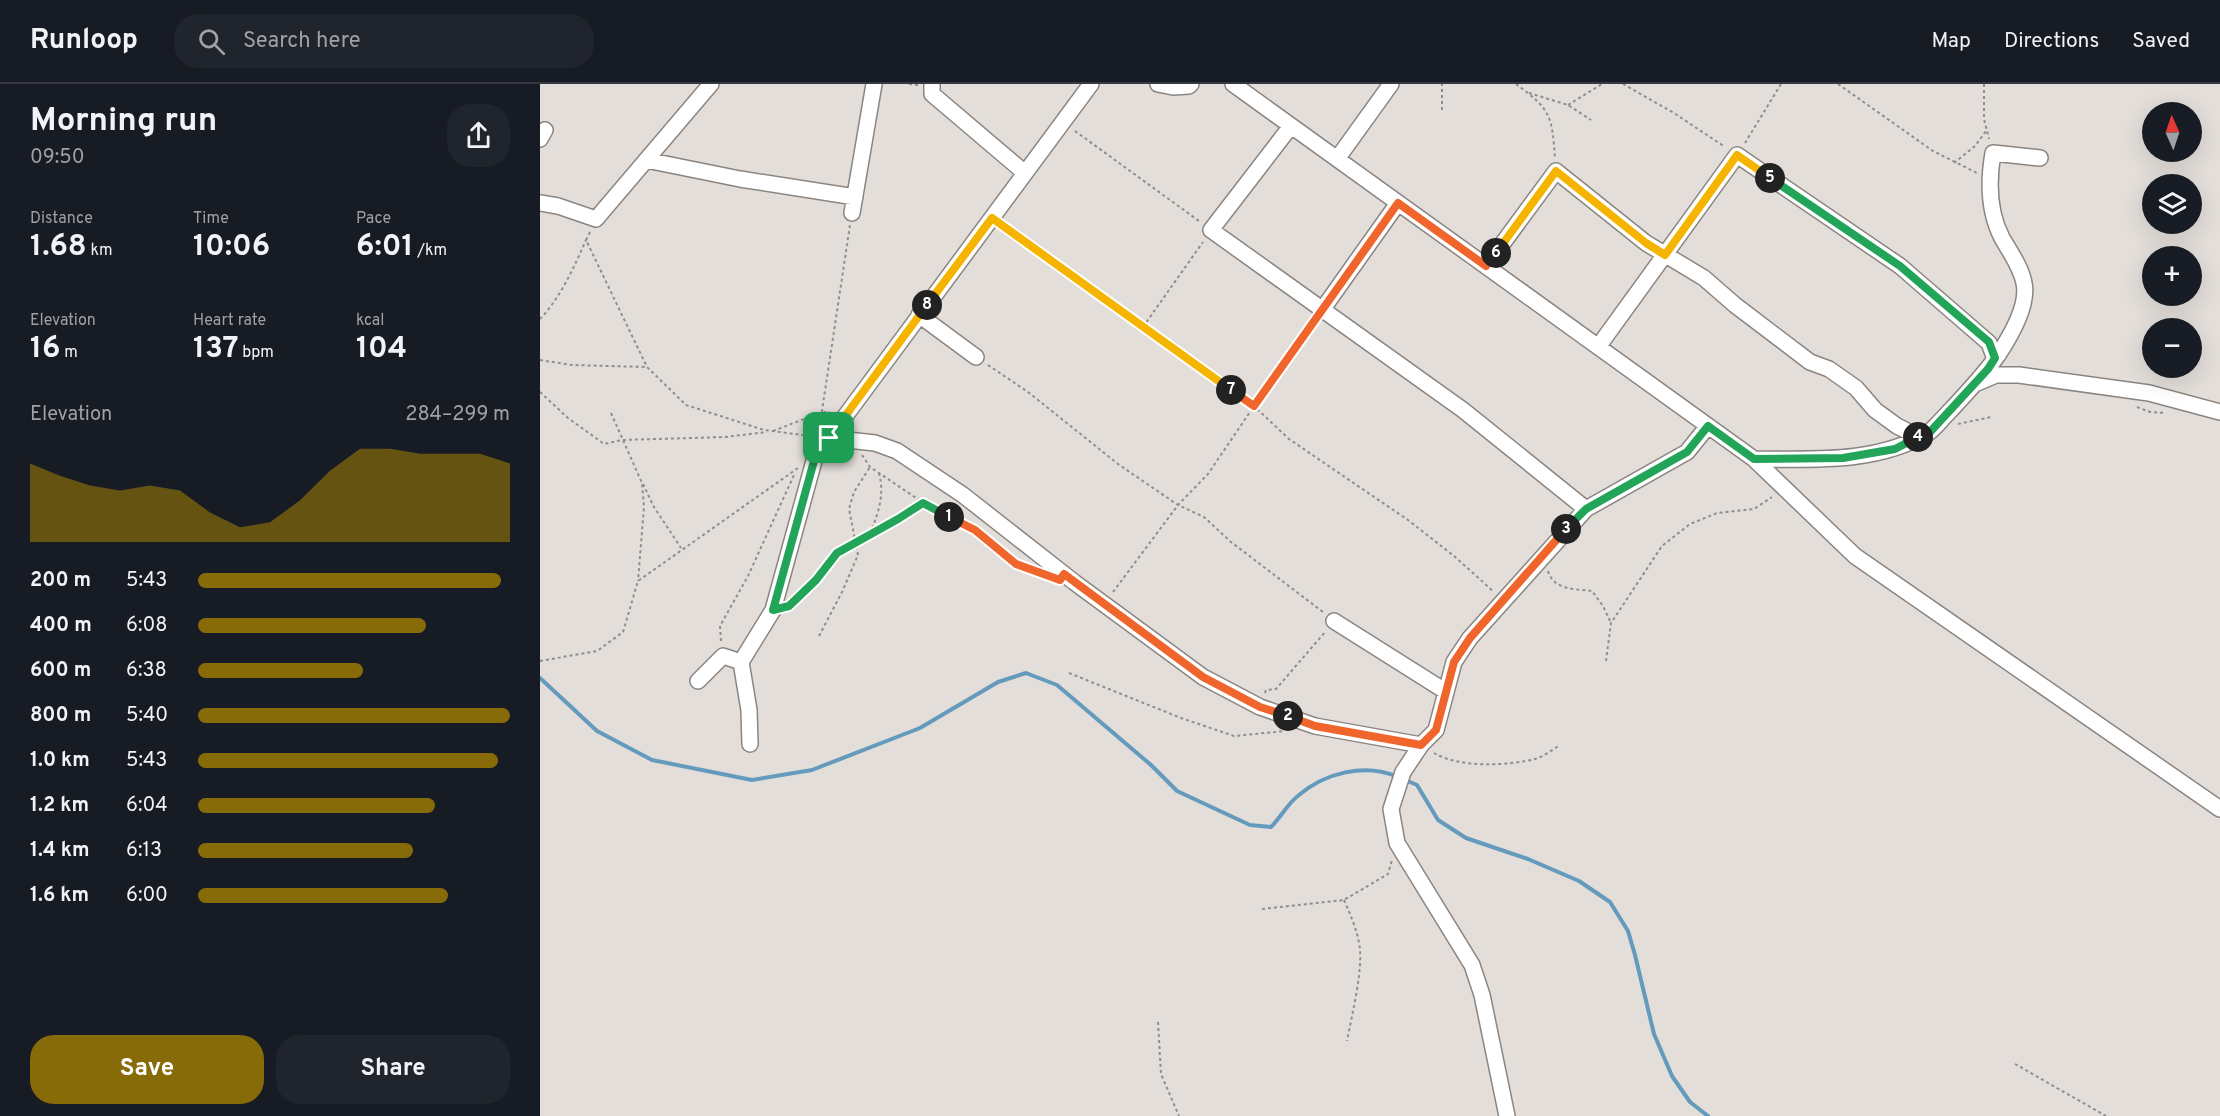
<!DOCTYPE html>
<html lang="en">
<head>
<meta charset="utf-8">
<style>
	body { margin:0; font-family:Overpass,sans-serif; background:#20242c; color:#f1f3f6; height:100vh; display:flex; flex-direction:column; font-size:22px; white-space:nowrap }
	* { box-sizing:border-box; margin:0 }
	p { font-size:20px; color:#9ea1a6 }
	.icon { flex:none; width:33px; height:33px; fill:none; stroke:currentColor; stroke-width:2; stroke-linecap:round; stroke-linejoin:round }
	.map { position:relative; flex:1; overflow:hidden }
	.panel { display:flex; flex-direction:column; background:#171b24; width:540px }
	.panel>* { flex:none }
	.needle { width:39px; rotate:357deg }
	.controls { position:absolute; left:1602px; top:18px; display:grid; gap:12px }
	.controls a { display:grid; place-items:center; width:60px; height:60px; border-radius:50%; background:#171b24; box-shadow:0 6px 24px #0002; font-size:30px }
	.pin { position:absolute; display:grid; place-items:center; width:51px; height:51px; color:#fff; margin:-26px; border-radius:12px; box-shadow:0 3px 9px #0006 }
	.km { position:absolute; width:30px; height:30px; margin:-15px; border-radius:50%; background:#222; color:#fff; font-size:16px; line-height:30px; text-align:center }
	.round { display:grid; place-items:center; flex:none; width:63px; height:63px; border-radius:24px; background:#20242c }
	.head { display:flex; align-items:center; justify-content:space-between; height:102px; padding:0 30px }
	h1 { font-size:33px; font-weight:700; line-height:45px }
	.figures { display:grid; grid-template-columns:repeat(3,1fr); gap:9px; height:102px; padding:6px 30px }
	.figures div { display:grid; align-content:center }
	.figures b { font-size:30px; font-weight:700 }
	.figures small { font-size:16px; font-weight:400 }
	.figures p { font-size:16px }
	.chart { height:168px; padding:12px 30px }
	.chart p { display:flex; justify-content:space-between }
	.chart svg { width:100%; height:108px; margin-top:6px; fill:#876b09; opacity:.7 }
	.button { display:flex; gap:12px; margin-top:auto; padding:12px 30px }
	.button a { flex:1; height:69px; border-radius:24px; background:#876b09; color:#fff; font-size:24px; font-weight:700; line-height:69px; text-align:center }
	.button a+a { background:#20242c; color:#f1f3f6 }
	ul { padding:0 30px; list-style:none; font-size:20px }
	li { display:grid; grid-template-columns:96px 72px 1fr; align-items:center; height:45px }
	li i { height:15px; border-radius:8px; background:#876b09 }
	header { display:flex; align-items:center; gap:36px; box-sizing:border-box; height:84px; padding:0 30px; background:#171b24; border-bottom:2px solid #363941 }
	header strong { font-size:28px }
	nav { display:flex; gap:33px; margin-inline-start:auto; font-size:21px }
	.search { width:420px; height:54px; background:#20242c; display:flex; align-items:center; gap:15px; box-sizing:border-box; padding:0 21px; border-radius:24px; color:#9ea1a6; font-size:22px }
	main { display:flex; flex:1; min-height:0 }
	.map>svg:first-child { display:block }
	.lines { fill:none; stroke-linecap:round; stroke-linejoin:round }
	.stream { stroke:#649bbc; stroke-width:4 }
	.minor-casing { stroke:#8b8581; stroke-width:18 }
	.path { stroke:#918d8a; stroke-width:2; stroke-dasharray:3 3; stroke-linecap:butt }
	.minor { stroke:#fff; stroke-width:15 }
	.split-1-casing { stroke:#fff; stroke-width:12 }
	.split-2-casing { stroke:#fff; stroke-width:12 }
	.split-3-casing { stroke:#fff; stroke-width:12 }
	.split-4-casing { stroke:#fff; stroke-width:12 }
	.split-5-casing { stroke:#fff; stroke-width:12 }
	.split-6-casing { stroke:#fff; stroke-width:12 }
	.split-7-casing { stroke:#fff; stroke-width:12 }
	.split-8-casing { stroke:#fff; stroke-width:12 }
	.split-9-casing { stroke:#fff; stroke-width:12 }
	.split-1 { stroke:#22a559; stroke-width:8 }
	.split-2 { stroke:#f0652b; stroke-width:8 }
	.split-3 { stroke:#f0652b; stroke-width:8 }
	.split-4 { stroke:#22a559; stroke-width:8 }
	.split-5 { stroke:#22a559; stroke-width:8 }
	.split-6 { stroke:#f5b400; stroke-width:8 }
	.split-7 { stroke:#f0652b; stroke-width:8 }
	.split-8 { stroke:#f5b400; stroke-width:8 }
	.split-9 { stroke:#f5b400; stroke-width:8 }
</style>
</head>
<body>
<header>
<strong>Runloop</strong>
<div class="search"><svg class="icon" aria-label="search" viewBox="0 0 24 24"><circle cx="10" cy="10" r="6"/><path d="M15 15l6 6"/></svg>Search here</div>
<nav><a>Map</a><a>Directions</a><a>Saved</a></nav>
</header>
<main>
<section class="panel">
<div class="head"><div><h1>Morning run</h1><p>09:50</p></div><a class="round"><svg class="icon" aria-label="share" viewBox="0 0 24 24"><path d="M12 15V3M7 8l5-5 5 5M5 13v7h14v-7"/></svg></a></div>
<div class="figures">
<div><p>Distance</p><b>1.68<small> km</small></b></div>
<div><p>Time</p><b>10:06</b></div>
<div><p>Pace</p><b>6:01<small> /km</small></b></div>
</div>
<div class="figures">
<div><p>Elevation</p><b>16<small> m</small></b></div>
<div><p>Heart rate</p><b>137<small> bpm</small></b></div>
<div><p>kcal</p><b>104</b></div>
</div>
<div class="chart"><p><span>Elevation</span>284–299 m</p>
<svg viewBox="0 0 160 44" preserveAspectRatio="none"><path d="M0 44V12L10 17L20 21L30 23L40 21L50 23L60 32L70 38L80 36L90 27L100 15L110 6L120 6L130 8L140 8L150 8L160 12V44z"/></svg>
</div>
<ul>
<li><b>200 m</b>5:43<i style="width:97%"></i></li>
<li><b>400 m</b>6:08<i style="width:73%"></i></li>
<li><b>600 m</b>6:38<i style="width:53%"></i></li>
<li><b>800 m</b>5:40<i style="width:100%"></i></li>
<li><b>1.0 km</b>5:43<i style="width:96%"></i></li>
<li><b>1.2 km</b>6:04<i style="width:76%"></i></li>
<li><b>1.4 km</b>6:13<i style="width:69%"></i></li>
<li><b>1.6 km</b>6:00<i style="width:80%"></i></li>
</ul>
<div class="button"><a>Save</a><a>Share</a></div>
</section>
<div class="map">
<svg width="1680" height="1032" viewBox="0 0 1680 1032">
	<rect width="100%" height="100%" fill="#e3ded9"/>
	<g class="lines">
		<!-- stream -->
		<path class="stream" d="M0,594L57,647L112,676L212,696L272,686L380,644L458,598L486,589L517,601L611,681L637,707L710,741L731,743C741,733 748,719 759,711C785,689 824,679 856,692
			M863,695L877,701L898,736L926,754L988,775L1039,797L1070,818L1088,847L1095,871L1114,950L1132,992L1150,1018L1168,1032"/>
		<!-- minor casing -->
		<g class="minor-casing">
			<path id="minor" d="M392,0V10L485,89
				M618,0L633,3L649,2L651,0
				M693,0L1214,375L1315,472L1680,725
				M751,42L671,146L923,326L1046,425
				M0,55L5,46
				M797,75L851,0
				M106,76L200,95L315,113
				M0,119L18,122L56,135L171,0
				M312,129L334,0
				M946,182L1016,87L1106,159L1164,194L1195,221L1270,278L1289,285L1316,304L1335,326L1357,342L1379,353
				M782,226L858,119
				M379,231L436,273
				M1058,263L1197,71L1360,182L1449,259L1455,275
				M1437,299L1456,291H1479L1609,309L1680,328
				M289,354L335,359L357,367L423,411L534,498L663,593L720,623L775,642L881,661
				M1214,375C1272,375 1336,380 1388,349C1395,344 1401,336 1407,330C1425,311 1443,292 1458,271C1470,253 1489,222 1484,199C1481,183 1470,168 1462,154C1448,127 1448,98 1453,69L1500,74
				M794,537L905,607
				M158,597L183,572L201,578
				M210,660L209,626L201,578L233,526L277,366L289,354L551,0
				M967,1032L942,911L932,881L857,759L851,725L863,688L881,661L896,646L914,578L930,554L1046,425L1147,368L1168,342"/>
		</g>
		<!-- path -->
		<path class="path" d="M369,0L378,1
			M976,0C1011,26 1012,31 1015,75
			M1083,0L1134,29L1185,63
			M1298,0L1393,67L1437,89
			M1444,0V35L1449,55
			M989,9L1028,21L1051,36
			M1028,21L1062,0
			M902,26V0
			M535,47L659,137
			M1205,59L1241,0
			M1414,79L1435,62L1446,47
			M464,143L714,322L749,355L868,436L914,472L954,508
			M50,148L46,156L107,283L146,321L224,346L271,352
			M0,235C21,213 34,183 46,156
			M603,243L663,158
			M0,276L32,281L107,283
			M448,281L488,308L578,380L638,421L664,433L691,458L783,528
			M0,308L28,334L64,360L82,356L185,353L227,348
			M1597,323L1610,328L1626,329
			M71,329L102,399L104,423L98,497
			M280,340L310,141
			M1418,340L1451,333
			M233,347L282,328H290
			M322,371L330,383L339,389L394,426L435,446L476,480L495,487
			M103,400L114,423L141,464
			M330,450C338,429 345,412 339,389
			M1008,487C1013,506 1036,505 1052,507L1063,522L1071,539
			M573,508L638,421L668,390L714,322L774,238
			M250,522L276,496L297,469L358,435L383,419
			M279,552L302,508L318,471L309,425L314,408L330,383
			M181,557L180,542L208,492L254,391
			M0,577L57,567L83,548L98,497L258,384
			M1066,577L1071,539L1122,462L1150,440L1177,429L1214,425L1232,413
			M529,589L641,634L694,652L745,647
			M725,609L726,606L736,605L786,547
			M894,669C919,684 967,682 995,675C1003,673 1012,666 1020,661
			M804,816C811,832 818,848 820,865C822,891 812,930 807,957
			M722,825L804,816L848,790L852,776
			M618,938L621,990L639,1032
			M1475,980L1566,1032"/>
		<!-- minor -->
		<use href="#minor" class="minor"/>
	</g>
	<g class="lines">
		<!-- split-1 casing -->
		<g class="split-1-casing">
			<path id="split-1" d="M289,354L277,366L233,526L249,522L276,496L297,469L358,435L383,419L409,433"/>
		</g>
		<!-- split-2 casing -->
		<g class="split-2-casing">
			<path id="split-2" d="M409,433L435,446L476,480L520,496L524,490L663,593L720,623L748,632"/>
		</g>
		<!-- split-3 casing -->
		<g class="split-3-casing">
			<path id="split-3" d="M748,632L775,642L881,661L896,646L914,578L930,554L1026,445"/>
		</g>
		<!-- split-4 casing -->
		<g class="split-4-casing">
			<path id="split-4" d="M1026,445L1046,425L1147,368L1168,342L1214,375L1303,374L1355,365L1378,353"/>
		</g>
		<!-- split-5 casing -->
		<g class="split-5-casing">
			<path id="split-5" d="M1230,94L1360,182L1449,258L1455,274L1448,285L1390,348L1378,353"/>
		</g>
		<!-- split-6 casing -->
		<g class="split-6-casing">
			<path id="split-6" d="M956,169L1016,87L1106,159L1125,171L1197,71L1230,94"/>
		</g>
		<!-- split-7 casing -->
		<g class="split-7-casing">
			<path id="split-7" d="M691,306L714,322L858,119L946,182L956,169"/>
		</g>
		<!-- split-8 casing -->
		<g class="split-8-casing">
			<path id="split-8" d="M387,221L452,134L691,306"/>
		</g>
		<!-- split-9 casing -->
		<g class="split-9-casing">
			<path id="split-9" d="M289,354L387,221"/>
		</g>
		<!-- split-1 -->
		<use href="#split-1" class="split-1"/>
		<!-- split-2 -->
		<use href="#split-2" class="split-2"/>
		<!-- split-3 -->
		<use href="#split-3" class="split-3"/>
		<!-- split-4 -->
		<use href="#split-4" class="split-4"/>
		<!-- split-5 -->
		<use href="#split-5" class="split-5"/>
		<!-- split-6 -->
		<use href="#split-6" class="split-6"/>
		<!-- split-7 -->
		<use href="#split-7" class="split-7"/>
		<!-- split-8 -->
		<use href="#split-8" class="split-8"/>
		<!-- split-9 -->
		<use href="#split-9" class="split-9"/>
	</g>
</svg>
<div class="controls">
<a><svg class="needle" viewBox="-14 -14 28 28"><path d="M0-13l5 13h-10z" fill="#e53935"/><path d="M0 13l5-13h-10z" fill="#9ea1a6"/></svg></a>
<a><svg class="icon" aria-label="layers" viewBox="0 0 24 24"><path d="M12 4l9 5-9 5-9-5zM3 14l9 5 9-5"/></svg></a>
<a>+</a>
<a>−</a>
</div>
<div class="pin" style="left:289px;top:354px;background:#1e9e55"><svg class="icon" aria-label="arrive" viewBox="0 0 24 24"><path d="M6 21V4h12l-3 4 3 4H6"/></svg></div>
<b class="km" style="left:409px;top:433px">1</b>
<b class="km" style="left:748px;top:632px">2</b>
<b class="km" style="left:1026px;top:445px">3</b>
<b class="km" style="left:1378px;top:353px">4</b>
<b class="km" style="left:1230px;top:94px">5</b>
<b class="km" style="left:956px;top:169px">6</b>
<b class="km" style="left:691px;top:306px">7</b>
<b class="km" style="left:387px;top:221px">8</b>
</div>
</main>
</body>
</html>
